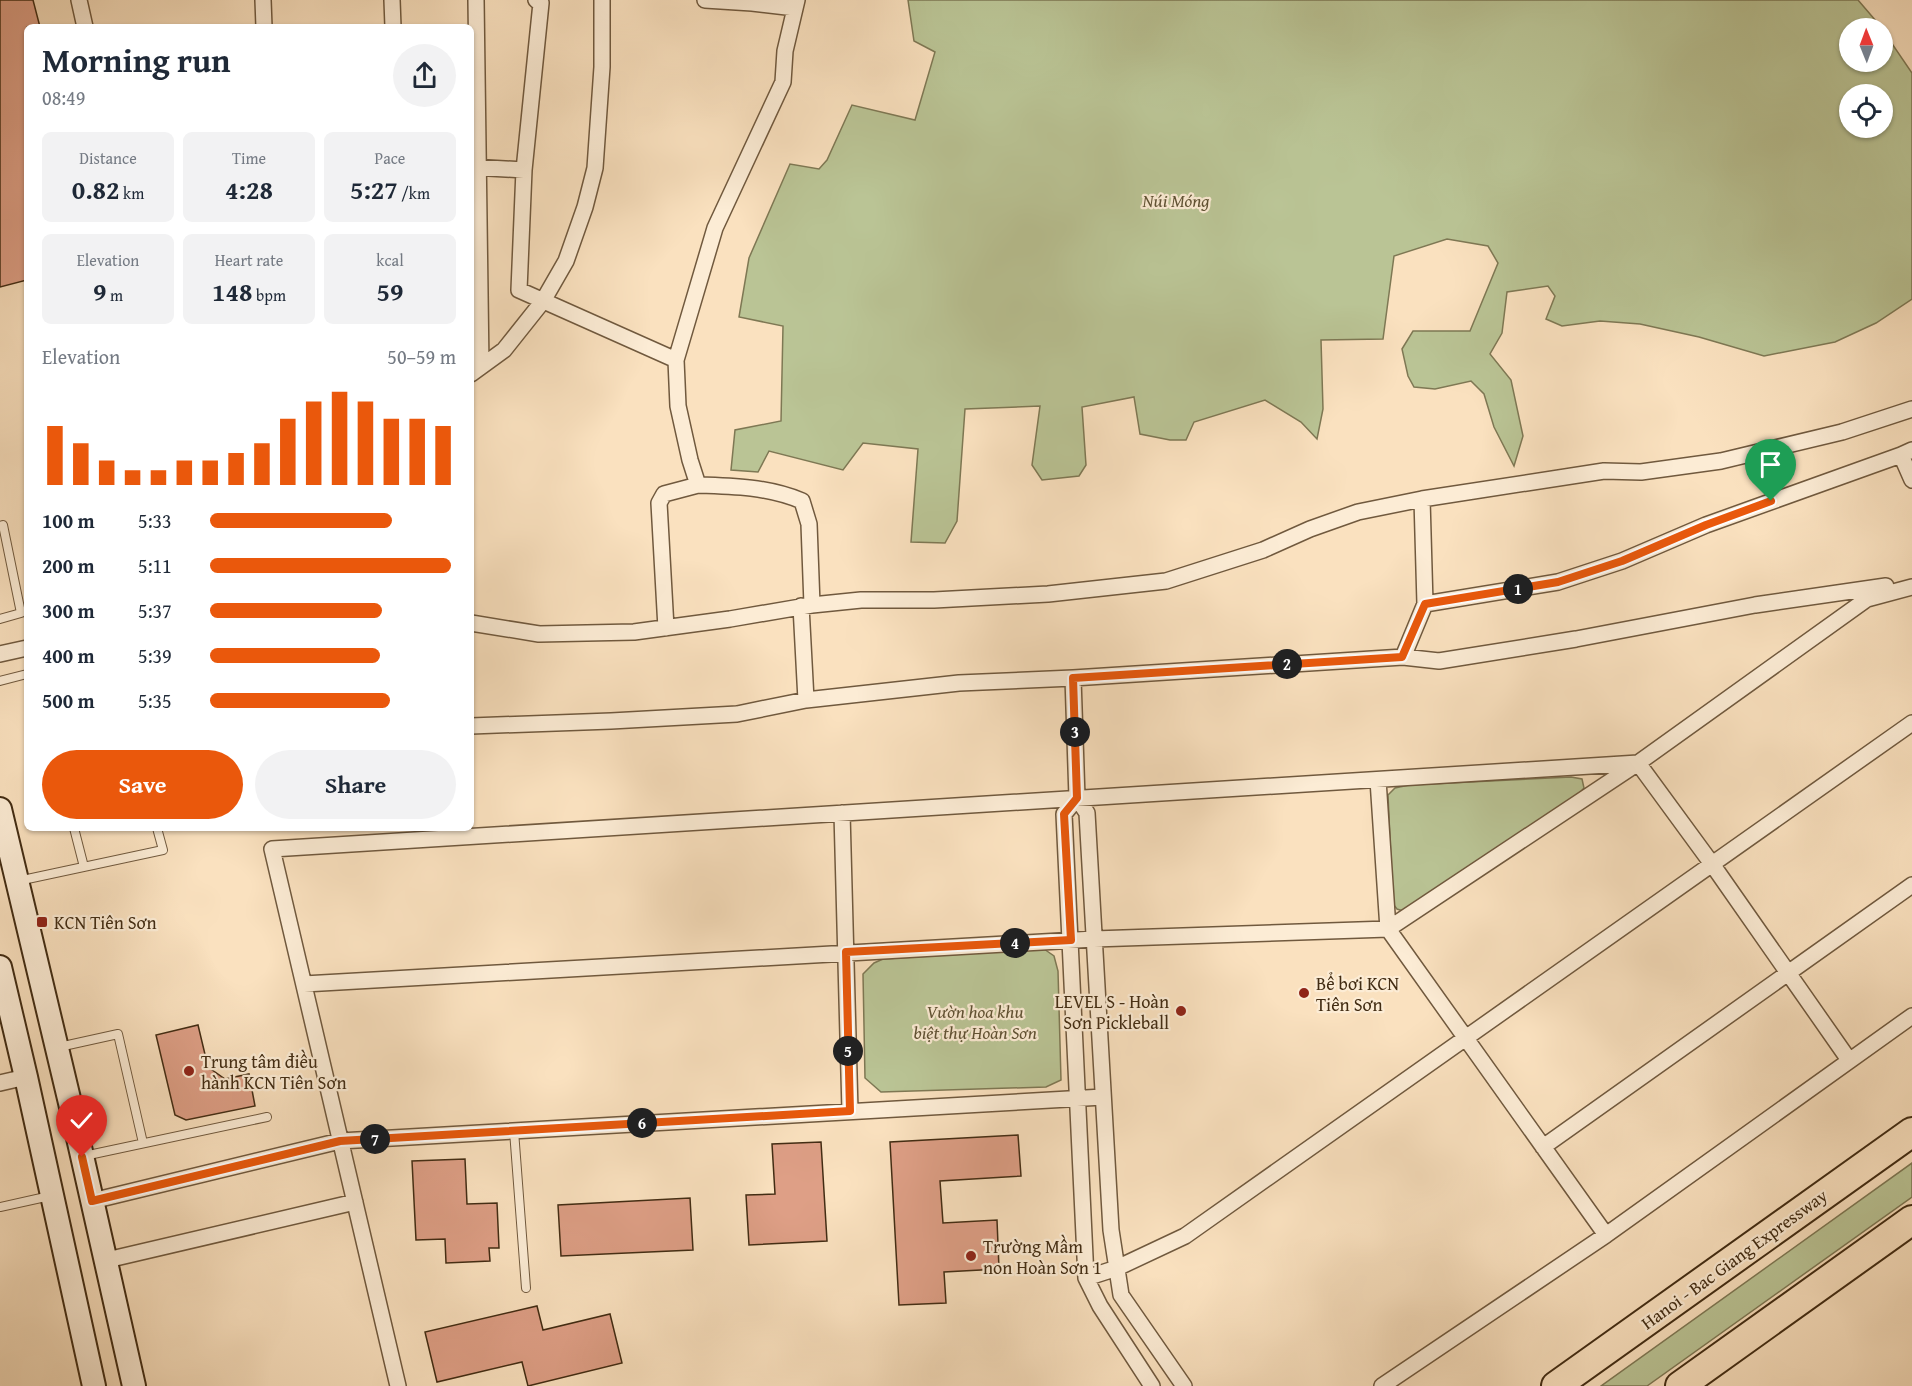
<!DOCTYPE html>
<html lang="en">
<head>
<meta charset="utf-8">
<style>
	body { margin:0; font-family:"Gentium Book Plus",serif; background:#f2f2f3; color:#1f2937; height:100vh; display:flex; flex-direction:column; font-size:22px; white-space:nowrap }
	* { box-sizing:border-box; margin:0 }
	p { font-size:20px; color:#747a83 }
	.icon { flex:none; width:33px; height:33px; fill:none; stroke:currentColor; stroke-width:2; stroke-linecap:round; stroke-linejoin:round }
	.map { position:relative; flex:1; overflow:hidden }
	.details { position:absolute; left:24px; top:24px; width:450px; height:807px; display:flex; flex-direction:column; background:#fff; border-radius:9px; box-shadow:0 2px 4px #0004 }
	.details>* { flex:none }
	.needle { width:39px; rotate:359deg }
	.fabs { position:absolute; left:1839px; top:18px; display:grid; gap:12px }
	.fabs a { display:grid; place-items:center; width:54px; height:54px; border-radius:50%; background:#fff; box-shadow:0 2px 4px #0004; font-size:30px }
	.pin { position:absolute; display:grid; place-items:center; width:51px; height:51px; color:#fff; margin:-62px -26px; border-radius:50% 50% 50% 0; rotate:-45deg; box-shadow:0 0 6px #0007 }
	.pin .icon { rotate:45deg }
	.km { position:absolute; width:30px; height:30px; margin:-15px; border-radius:50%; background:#222; color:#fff; font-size:16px; line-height:30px; text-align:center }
	.round { display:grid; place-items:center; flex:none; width:63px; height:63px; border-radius:32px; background:#f2f2f3 }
	.headline { display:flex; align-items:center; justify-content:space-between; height:102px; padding:0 18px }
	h1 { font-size:33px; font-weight:700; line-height:45px }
	.stats { display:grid; grid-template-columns:repeat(3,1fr); gap:9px; height:102px; padding:6px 18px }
	.stats div { display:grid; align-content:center; border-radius:9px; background:#f2f2f3; text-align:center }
	.stats b { font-size:26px; font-weight:700 }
	.stats small { font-size:16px; font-weight:400 }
	.stats p { font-size:16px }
	.chart { height:168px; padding:12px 18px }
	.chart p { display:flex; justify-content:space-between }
	.chart svg { width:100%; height:108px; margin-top:6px; stroke:#ea580c; stroke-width:6 }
	.primary-button { display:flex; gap:12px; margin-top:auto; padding:12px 18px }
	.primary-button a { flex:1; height:69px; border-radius:36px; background:#ea580c; color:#fff; font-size:24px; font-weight:700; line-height:69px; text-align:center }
	.primary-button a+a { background:#f2f2f3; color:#1f2937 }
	ul { padding:0 18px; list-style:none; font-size:20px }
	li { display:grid; grid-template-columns:96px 72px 1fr; align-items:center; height:45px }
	li i { height:15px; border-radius:8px; background:#ea580c }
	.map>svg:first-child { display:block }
	.green { fill:#bac495; stroke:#7e7854; stroke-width:1.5; fill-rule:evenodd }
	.building { fill:#de9f86; stroke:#422c13; stroke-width:1.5 }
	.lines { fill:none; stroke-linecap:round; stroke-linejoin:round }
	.lane-casing { stroke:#70593e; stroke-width:10 }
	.street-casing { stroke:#70593e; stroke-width:18 }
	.secondary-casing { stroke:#422c13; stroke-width:26 }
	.highway-casing { stroke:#422c13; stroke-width:32 }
	.lane { stroke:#fcecd5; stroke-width:8 }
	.street { stroke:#fcecd5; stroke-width:15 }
	.secondary { stroke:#fcecd5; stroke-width:22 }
	.highway { stroke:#fae1bf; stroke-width:28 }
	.route-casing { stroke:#fff; stroke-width:12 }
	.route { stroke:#ea580c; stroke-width:8 }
	.poi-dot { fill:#8f2418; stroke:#fcecd5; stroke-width:2 }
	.labels { text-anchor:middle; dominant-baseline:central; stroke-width:4.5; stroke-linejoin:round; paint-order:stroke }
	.park-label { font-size:18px; font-style:italic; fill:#605234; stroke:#fcecd5 }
	.poi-label { font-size:18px; fill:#422c13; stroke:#fcecd5; text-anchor:start }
	.street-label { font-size:18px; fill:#422c13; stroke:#fcecd5 }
</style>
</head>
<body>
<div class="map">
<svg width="1912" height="1386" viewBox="0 0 1912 1386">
	<rect width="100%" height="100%" fill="#fae1bf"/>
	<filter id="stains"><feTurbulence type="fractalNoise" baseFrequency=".00333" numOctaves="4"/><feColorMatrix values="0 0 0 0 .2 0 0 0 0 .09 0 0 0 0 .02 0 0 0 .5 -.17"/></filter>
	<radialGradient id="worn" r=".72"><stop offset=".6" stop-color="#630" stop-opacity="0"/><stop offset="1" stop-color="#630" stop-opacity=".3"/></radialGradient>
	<!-- green -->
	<path class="green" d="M908,0H1858L1882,28H1850V62H1882V29L1912,73V299L1876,323L1835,342L1764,356L1699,337L1640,324L1600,321L1562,326L1546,319L1555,296L1548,286L1507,292L1502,333L1490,354L1511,380L1523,436L1514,466L1494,427L1484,394L1471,381L1435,389L1414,387L1408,376L1402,349L1413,331H1470L1498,263L1488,246L1447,239L1394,256L1383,339L1321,340L1323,409L1317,439L1301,422L1265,400L1194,422L1186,440H1170L1140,434L1134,397L1082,407L1086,465L1079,476L1042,480L1032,465L1040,406L965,409L957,521L945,543L911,542L918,449L863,443L843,470L769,451L758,472L731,470L735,430L781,421L783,326L739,317L749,258L790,164L819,169L827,160L852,105L915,120L935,52L914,41ZM1882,94V128H1850V94Z
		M1571,777L1582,779L1584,788L1576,797L1406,912L1397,909L1393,904L1388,795L1395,788L1409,785Z
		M1044,949L1054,956L1058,971L1061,1080L1046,1087L881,1092L865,1078L863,974L874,963L883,959Z
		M1912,1163V1197L1647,1386H1601Z"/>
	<!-- building -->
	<path class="building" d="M0,0H33L40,27H27V280L0,287Z
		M198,1025L208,1067L225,1079L249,1074L255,1106L186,1120L175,1115L156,1035Z
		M1018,1135L1021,1176L940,1181L943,1223L997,1220L999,1269L944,1272L946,1303L899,1305L890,1142Z
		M821,1142L827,1241L749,1245L746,1195L775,1194L772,1144Z
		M465,1159L467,1204L497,1203L499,1248H489L490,1261L446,1263L445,1239L416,1240L412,1161Z
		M690,1198L693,1250L561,1256L558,1205Z
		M537,1306L543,1330L610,1314L622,1363L528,1386L522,1362L437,1382L425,1332Z"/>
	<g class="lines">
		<!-- lane casing -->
		<g class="lane-casing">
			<path id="lane" d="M0,526L3,525L21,613L0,619
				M0,681L27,674
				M74,828L84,867
				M18,881L163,850L157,828
				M59,1047L118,1034L143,1143
				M514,1131L526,1288
				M84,1156L267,1117
				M0,1207L50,1196"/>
		</g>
		<!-- street casing -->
		<g class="street-casing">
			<path id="street" d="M79,0L85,27
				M263,0L264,27
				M392,0L393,27
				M476,0L481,366
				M536,0L541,3L524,170L519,290L676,360
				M705,0L752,3L795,8
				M797,0L785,51L783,82L715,228L676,360L678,406L690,460L698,485C734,486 769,487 802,501L809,524L812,605
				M471,167L524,170
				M471,374L504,350L543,301L566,261L585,207L595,168L602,67V0
				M1912,450L1901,455L1912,480
				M1422,499L1425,604
				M801,606L806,700
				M471,623L539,634L634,632L730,619L812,605L861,600H934L1048,594L1166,581L1263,550L1310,529L1358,512L1422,499L1604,471L1641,472L1721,461L1842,432L1912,409
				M666,628L659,503L664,494L698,485
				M0,654L27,648
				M1403,657L1425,604L1558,582L1622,561L1706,525L1901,455
				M1073,678L1077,798L1087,813L1111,1230L1121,1295L1184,1386
				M471,726L611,721L737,714L806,700L959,683L1073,678L1403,657L1439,661L1576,639L1755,605L1886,586
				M1378,780L1388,929L1606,1235
				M1077,798L1064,814L1086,1278L1100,1306L1152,1386
				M842,813L850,1111
				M304,984L1094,939L1388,929L1638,763L1867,599L1912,587
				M0,1083L26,1077
				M1543,1147L1912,885
				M92,1201L340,1141L1103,1097
				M107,1260L355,1202
				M1086,1278L1117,1268L1185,1236L1912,723
				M398,1386L272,849L1638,763L1712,864L1849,1060
				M1382,1386L1606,1235L1912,1016"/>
		</g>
		<!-- secondary casing -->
		<g class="secondary-casing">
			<path id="secondary" d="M0,809L71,1107L134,1386
				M0,967L26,1077L94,1386"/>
		</g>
		<!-- highway casing -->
		<g class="highway-casing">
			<path id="highway" d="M1556,1386L1912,1132
				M1680,1386L1912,1220"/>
		</g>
		<!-- lane -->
		<use href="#lane" class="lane"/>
		<!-- street -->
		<use href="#street" class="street"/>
		<!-- secondary -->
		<use href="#secondary" class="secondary"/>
		<!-- highway -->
		<use href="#highway" class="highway"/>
	</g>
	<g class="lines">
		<!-- route casing -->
		<g class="route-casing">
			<path id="route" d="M82,1157L92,1201L340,1141L850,1111L846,952L1071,940L1064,814L1077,798L1073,678L1402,657L1425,604L1558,582L1622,561L1706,525L1771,501"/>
		</g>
		<!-- route -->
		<use href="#route" class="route"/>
	</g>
	<!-- markers -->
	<g class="poi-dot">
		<rect x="36" y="916" width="12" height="12" rx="3"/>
		<circle cx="1304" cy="993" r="6"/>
		<circle cx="1181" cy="1011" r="6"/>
		<circle cx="189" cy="1071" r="6"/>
		<circle cx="971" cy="1256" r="6"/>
	</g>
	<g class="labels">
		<!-- park labels -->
		<g class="park-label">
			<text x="1176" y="200">Núi Móng</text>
			<text x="975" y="1011">Vườn hoa khu<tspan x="975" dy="21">biệt thự Hoàn Sơn</tspan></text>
		</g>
		<!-- poi labels -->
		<g class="poi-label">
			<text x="54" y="922">KCN Tiên Sơn</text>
			<text x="1316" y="983">Bể bơi KCN<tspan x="1316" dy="21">Tiên Sơn</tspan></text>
			<text x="1169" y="1001" text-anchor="end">LEVEL S - Hoàn<tspan x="1169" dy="21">Sơn Pickleball</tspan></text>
			<text x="201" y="1061">Trung tâm điều<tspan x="201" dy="21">hành KCN Tiên Sơn</tspan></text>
			<text x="983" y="1246">Trường Mầm<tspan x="983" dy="21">non Hoàn Sơn 1</tspan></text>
		</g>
		<!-- street labels -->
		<g class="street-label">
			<text transform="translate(1734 1259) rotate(-36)">Hanoi - Bac Giang Expressway</text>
		</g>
	</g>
	<rect width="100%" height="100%" filter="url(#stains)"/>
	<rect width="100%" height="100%" fill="url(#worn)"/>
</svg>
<div class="fabs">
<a><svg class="needle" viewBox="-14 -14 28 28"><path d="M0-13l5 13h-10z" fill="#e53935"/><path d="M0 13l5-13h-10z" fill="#747a83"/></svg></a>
<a><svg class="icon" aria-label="locate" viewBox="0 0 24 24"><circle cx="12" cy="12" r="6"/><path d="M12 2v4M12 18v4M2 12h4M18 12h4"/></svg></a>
</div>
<div class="pin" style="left:1771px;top:501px;background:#1e9e55"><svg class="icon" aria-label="arrive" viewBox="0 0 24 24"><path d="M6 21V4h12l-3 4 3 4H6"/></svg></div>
<div class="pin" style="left:82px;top:1157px;background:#d93025"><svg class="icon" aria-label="check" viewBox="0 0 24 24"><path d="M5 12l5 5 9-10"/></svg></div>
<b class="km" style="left:1518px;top:589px">1</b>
<b class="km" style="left:1287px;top:664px">2</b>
<b class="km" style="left:1075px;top:732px">3</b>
<b class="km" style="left:1015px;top:943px">4</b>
<b class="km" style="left:848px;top:1051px">5</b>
<b class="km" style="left:642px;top:1123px">6</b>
<b class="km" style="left:375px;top:1139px">7</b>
<section class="details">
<div class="headline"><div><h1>Morning run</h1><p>08:49</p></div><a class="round"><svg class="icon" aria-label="share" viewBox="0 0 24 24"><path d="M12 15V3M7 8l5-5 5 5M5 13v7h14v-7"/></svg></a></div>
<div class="stats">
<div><p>Distance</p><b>0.82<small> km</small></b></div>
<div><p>Time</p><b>4:28</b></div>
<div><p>Pace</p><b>5:27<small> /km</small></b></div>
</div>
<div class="stats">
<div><p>Elevation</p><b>9<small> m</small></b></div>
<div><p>Heart rate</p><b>148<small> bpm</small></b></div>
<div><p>kcal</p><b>59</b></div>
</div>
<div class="chart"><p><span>Elevation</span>50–59 m</p>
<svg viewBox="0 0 160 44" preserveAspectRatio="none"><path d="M5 44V20M15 44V27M25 44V34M35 44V38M45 44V38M55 44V34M65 44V34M75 44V31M85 44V27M95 44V17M105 44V10M115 44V6M125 44V10M135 44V17M145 44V17M155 44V20"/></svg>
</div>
<ul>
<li><b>100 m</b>5:33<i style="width:74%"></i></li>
<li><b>200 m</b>5:11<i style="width:98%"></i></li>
<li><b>300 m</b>5:37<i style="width:70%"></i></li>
<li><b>400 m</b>5:39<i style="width:69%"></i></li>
<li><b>500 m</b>5:35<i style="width:73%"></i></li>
</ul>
<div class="primary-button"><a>Save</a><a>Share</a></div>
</section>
</div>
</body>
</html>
